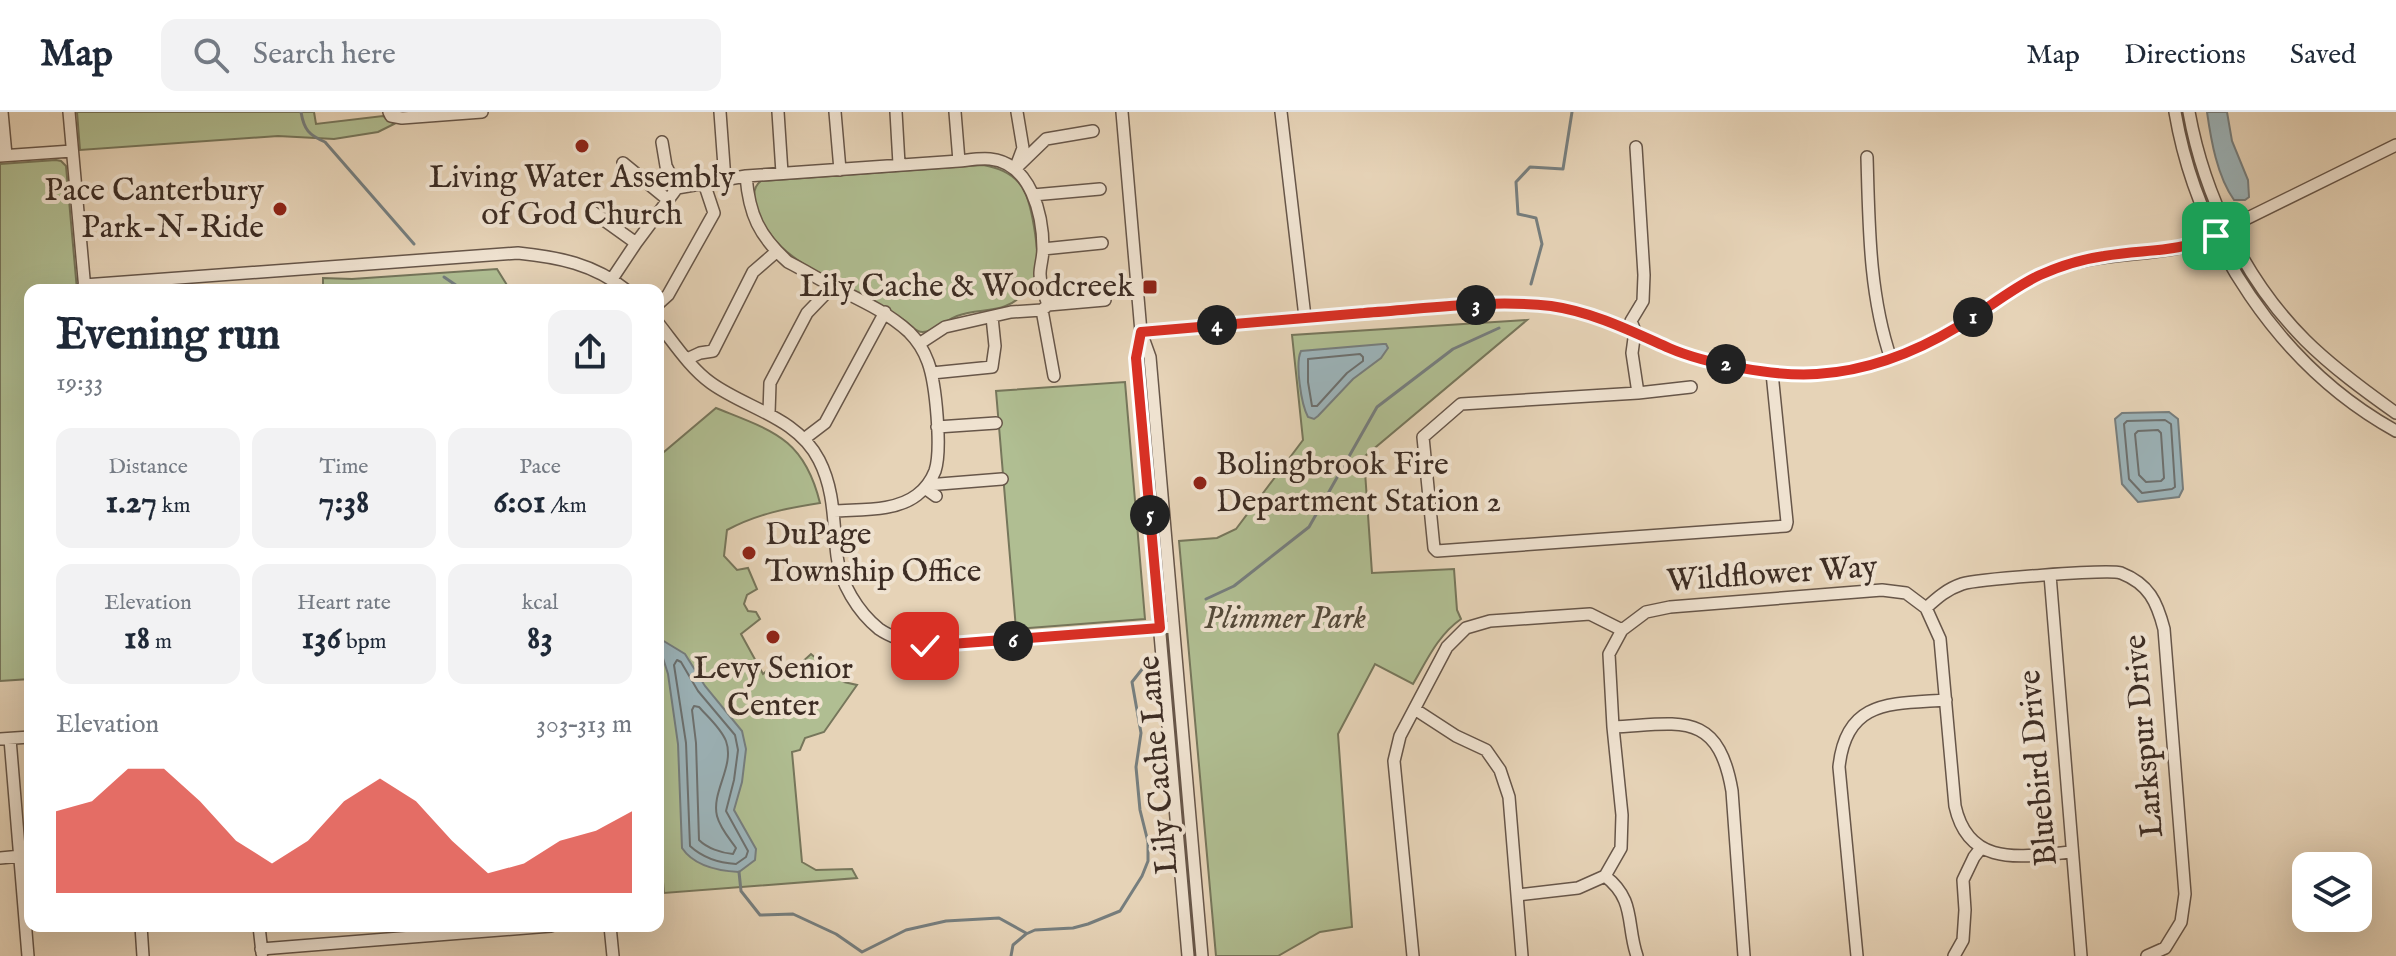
<!DOCTYPE html>
<html lang="en">
<head>
<meta charset="utf-8">
<style>
	body { margin:0; font-family:"IM FELL English",serif; background:#f2f2f3; color:#1f2937; height:100vh; display:flex; flex-direction:column; font-size:30px; white-space:nowrap }
	* { box-sizing:border-box; margin:0 }
	p { font-size:26px; color:#747a83 }
	.icon { flex:none; width:44px; height:44px; fill:none; stroke:currentColor; stroke-width:2; stroke-linecap:round; stroke-linejoin:round }
	.map { position:relative; flex:1; overflow:hidden }
	.sheet { position:absolute; left:24px; top:172px; width:640px; height:648px; display:flex; flex-direction:column; background:#fff; border-radius:16px; box-shadow:0 8px 32px #0002 }
	.sheet>* { flex:none }
	.tools { position:absolute; left:2292px; top:740px; display:grid; gap:16px }
	.tools a { display:grid; place-items:center; width:80px; height:80px; border-radius:16px; background:#fff; box-shadow:0 8px 32px #0002; font-size:40px }
	.pin { position:absolute; display:grid; place-items:center; width:68px; height:68px; color:#fff; margin:-34px; border-radius:16px; box-shadow:0 4px 12px #0006 }
	.km { position:absolute; width:40px; height:40px; margin:-20px; border-radius:50%; background:#222; color:#fff; font-size:22px; line-height:40px; text-align:center }
	.round { display:grid; place-items:center; flex:none; width:84px; height:84px; border-radius:16px; background:#f2f2f3 }
	.overview { display:flex; align-items:center; justify-content:space-between; height:136px; padding:0 32px }
	h1 { font-size:44px; font-weight:700; line-height:60px }
	.stats { display:grid; grid-template-columns:repeat(3,1fr); gap:12px; height:136px; padding:8px 32px }
	.stats div { display:grid; align-content:center; border-radius:16px; background:#f2f2f3; text-align:center }
	.stats b { font-size:34px; font-weight:700 }
	.stats small { font-size:22px; font-weight:400 }
	.stats p { font-size:22px }
	.chart { height:224px; padding:16px 32px }
	.chart p { display:flex; justify-content:space-between }
	.chart svg { width:100%; height:144px; margin-top:8px; fill:#d93025; opacity:.7 }
	header { display:flex; align-items:center; gap:48px; box-sizing:border-box; height:112px; padding:0 40px; background:#fff; border-bottom:2px solid #e0e1e3 }
	header strong { font-size:38px }
	nav { display:flex; gap:44px; margin-inline-start:auto; font-size:28px }
	.search { width:560px; height:72px; background:#f2f2f3; display:flex; align-items:center; gap:20px; box-sizing:border-box; padding:0 28px; border-radius:16px; color:#747a83; font-size:30px }
	.map>svg:first-child { display:block }
	.green { fill:#b0be92; stroke:#76765b; stroke-width:2 }
	.water { fill:#9cb4ba; stroke:#767e7e; stroke-width:2 }
	.lines { fill:none; stroke-linecap:round; stroke-linejoin:round }
	.shore { stroke:#6c706f; stroke-width:2 }
	.stream { stroke:#767e7e; stroke-width:3 }
	.minor-casing { stroke:#675649; stroke-width:14 }
	.minor { stroke:#efe2d0; stroke-width:11 }
	.route-casing { stroke:#fff; stroke-width:16 }
	.route { stroke:#d93025; stroke-width:10 }
	.poi-dot { fill:#8f2418; stroke:#efe2d0; stroke-width:3 }
	.labels { text-anchor:middle; dominant-baseline:central; stroke-width:8; stroke-linejoin:round; paint-order:stroke }
	.poi-label { font-size:32px; fill:#3d2d24; stroke:#efe2d0 }
	.street-label { font-size:32px; fill:#3d2d24; stroke:#efe2d0 }
	.park-label { font-size:32px; font-style:italic; fill:#544a3a; stroke:#efe2d0 }
</style>
</head>
<body>
<header>
<strong>Map</strong>
<div class="search"><svg class="icon" aria-label="search" viewBox="0 0 24 24"><circle cx="10" cy="10" r="6"/><path d="M15 15l6 6"/></svg>Search here</div>
<nav><a>Map</a><a>Directions</a><a>Saved</a></nav>
</header>
<div class="map">
<svg width="2396" height="844" viewBox="0 0 2396 844">
	<rect width="100%" height="100%" fill="#e6d3b7"/>
	<filter id="stains"><feTurbulence type="fractalNoise" baseFrequency=".0025" numOctaves="4"/><feColorMatrix values="0 0 0 0 .2 0 0 0 0 .09 0 0 0 0 .02 0 0 0 .5 -.17"/></filter>
	<radialGradient id="worn" r=".72"><stop offset=".6" stop-color="#630" stop-opacity="0"/><stop offset="1" stop-color="#630" stop-opacity=".3"/></radialGradient>
	<!-- green -->
	<path class="green" d="M77,0H314L316,12L383,4L394,12L378,20L334,27L278,24L80,38Z
		M56,48L61,49L66,54L77,178H30V567L0,569V52Z
		M983,53C998,56 1010,60 1020,72C1032,86 1040,142 1036,160C1034,168 1029,176 1024,181C1005,203 981,195 957,204C946,208 929,224 918,219C913,217 908,211 904,208C888,198 872,189 856,180C826,164 792,151 771,123C761,111 745,80 761,69Z
		M497,157L510,178H341L323,173V166L352,167Z
		M1527,208L1364,345L1372,461L1454,457L1457,498L1461,507C1438,523 1427,548 1413,572L1375,552L1338,622L1352,815L1320,820L1278,844H1216L1179,429L1217,426L1236,417L1303,328L1292,223Z
		M1125,270L1145,507L1016,517L996,279Z
		M716,296C773,319 804,326 820,391C787,396 757,402 727,418L724,444L737,458L748,456L757,477L747,483L744,492L748,499L756,500L760,507L741,522L763,562L779,548L790,561L811,542L844,570L857,573L824,620L805,626L800,638L792,640L802,750L816,758L852,757L857,766L664,781L658,713V345Z"/>
	<!-- water -->
	<path class="water" d="M2207,0H2227L2232,29L2248,68L2249,85L2245,88H2234C2217,64 2211,28 2207,0Z
		M1383,232H1386L1388,236L1381,246L1353,267L1318,304L1314,307L1308,305C1301,292 1295,251 1301,239Z
		M2169,300L2178,307L2183,377L2179,385L2138,390L2122,372L2115,307L2122,301Z
		M662,528L685,542L705,574L742,619L746,637L742,670L734,698L756,737L755,748L739,760C719,759 694,754 682,736L678,632L668,562L662,543Z"/>
	<g class="lines">
		<!-- shore -->
		<path class="shore" d="M1360,242L1363,245V249L1347,261L1317,294H1312L1308,270V247Z
			M2165,308L2171,312L2175,375L2172,377L2142,381L2129,367L2124,312L2127,309Z
			M2158,318L2161,321L2164,366L2161,369L2146,370L2139,363L2135,322L2138,319Z
			M677,548L681,550L698,579L735,623L738,638L734,668L726,699L748,739L746,745L736,752C719,751 702,745 690,734L686,631L674,553Z
			M694,594L699,595C708,605 721,616 726,629C735,654 711,680 717,704C720,716 729,726 736,736L733,742C721,741 707,736 699,728L696,631L692,598Z"/>
		<!-- stream -->
		<path class="stream" d="M301,0C304,18 309,23 325,30L414,132
			M444,165L463,178
			M1531,172L1542,132L1536,106L1518,102L1516,70L1530,55L1563,57L1572,0
			M1206,487L1234,474L1309,415L1377,295L1453,237L1499,216
			M658,516L662,528
			M739,760L741,779L760,803L793,802L836,822L862,840L906,818L946,809L999,806L1026,821
			M1011,844L1013,833L1026,822L1035,818L1073,816L1088,812L1120,799L1142,764L1148,749V730L1140,698L1136,655L1141,621L1132,570L1143,556"/>
		<!-- minor casing -->
		<g class="minor-casing">
			<path id="minor" d="M2,0L6,43
				M69,0L85,178
				M389,0L391,4L402,6L482,0
				M720,0L725,68
				M778,0L782,61
				M835,0L840,58
				M896,0L899,52
				M955,0L959,49
				M1122,0L1141,220L1150,245L1202,844
				M1281,0L1305,205
				M2175,0C2197,129 2280,255 2396,319
				M2189,0C2204,83 2245,168 2305,228C2332,255 2365,279 2396,301
				M662,30L666,54L677,76
				M1636,35L1644,163L1643,189L1631,209L1635,219L1632,241L1638,281
				M0,44L72,39
				M1867,45C1869,113 1869,183 1891,247
				M623,51L667,87
				M1017,52L1023,36L1017,0
				M1015,57L1046,27L1093,19
				M746,64C749,102 759,124 788,150C804,158 820,168 836,176C862,189 887,200 909,220C917,228 924,239 928,250C936,272 942,338 935,359C931,369 925,377 917,383C895,400 860,397 834,399
				M1033,83L1100,77
				M590,98L636,131
				M1043,137L1102,131
				M612,167L636,131L677,76L746,64L959,49C969,48 980,46 990,47C1031,51 1043,103 1043,137C1043,146 1040,154 1040,162C1040,172 1045,183 1048,193L1042,198L1011,200L945,215L919,232
				M84,173L518,141C558,145 594,152 626,178
				M658,192L668,183L714,101L704,71
				M1048,193L1105,188
				M1042,198L1054,264
				M658,211C674,231 690,256 711,271C747,297 797,305 819,348C835,379 833,411 837,444C840,471 858,500 879,517C892,526 910,531 925,534L1173,515
				M1141,220C1215,213 1290,207 1364,201C1426,196 1489,187 1550,194C1593,200 1630,219 1669,236C1705,252 1778,265 1817,262C1867,259 1915,240 1958,214C1986,198 2011,176 2040,163C2093,139 2140,146 2193,133L2396,33
				M1141,221L1136,246L1188,844
				M687,247L700,241L713,239L753,160L776,140
				M932,261L992,255L995,234L992,205
				M1691,275L1638,281L1461,292L1423,325L1434,436L1437,439L1786,414L1787,410L1772,261
				M769,301L770,271L807,201L833,174
				M937,315L996,311
				M804,327L825,311L885,200
				M927,373L1002,367
				M925,376L936,384
				M2050,463L2081,844
				M1926,496C1937,486 1947,477 1962,472C1978,467 2109,457 2121,461C2149,472 2157,490 2164,517L2185,782L2181,810L2165,836L2147,844
				M1416,598L1456,624L1486,638L1500,658L1509,685L1522,844
				M1613,615C1679,612 1718,597 1732,679L1744,844
				M0,627L30,625
				M10,627L28,844
				M0,746L21,744
				M1605,764C1636,788 1626,812 1637,844
				M1518,783L1578,776L1605,764L1621,736L1622,703L1613,615L1609,542L1622,518L1646,500L1670,495L1882,478L1906,481L1926,496L1940,527L1955,694C1969,757 2023,744 2072,740
				M141,814L143,844
				M259,814L262,841
				M610,814L613,844
				M261,837L551,814
				M1413,844L1394,649L1400,624L1447,535L1466,516L1490,509L1590,502L1622,518
				M1857,844L1839,655C1846,587 1891,592 1946,588
				M1954,844L1963,828L1965,798L1963,768L1974,745L1981,736"/>
		</g>
		<!-- minor -->
		<use href="#minor" class="minor"/>
	</g>
	<g class="lines">
		<!-- route casing -->
		<g class="route-casing">
			<path id="route" d="M925,534L1160,516L1136,246L1141,220C1216,213 1290,207 1364,201C1426,197 1489,187 1551,194C1593,200 1631,219 1669,236C1706,252 1777,265 1817,262C1867,259 1916,240 1959,214C1986,198 2012,176 2040,163C2060,154 2083,147 2104,144C2146,137 2175,141 2216,124"/>
		</g>
		<!-- route -->
		<use href="#route" class="route"/>
	</g>
	<!-- markers -->
	<g class="poi-dot">
		<circle cx="582" cy="34" r="8"/>
		<circle cx="280" cy="97" r="8"/>
		<rect x="1142" y="167" width="16" height="16" rx="4"/>
		<circle cx="1200" cy="371" r="8"/>
		<circle cx="749" cy="441" r="8"/>
		<circle cx="773" cy="525" r="8"/>
	</g>
	<g class="labels">
		<!-- poi labels -->
		<g class="poi-label">
			<text x="582" y="66">Living Water Assembly<tspan x="582" dy="37">of God Church</tspan></text>
			<text x="264" y="79" text-anchor="end">Pace Canterbury<tspan x="264" dy="37">Park-N-Ride</tspan></text>
			<text x="1134" y="175" text-anchor="end">Lily Cache &amp; Woodcreek</text>
			<text x="1216" y="353" text-anchor="start">Bolingbrook Fire<tspan x="1216" dy="37">Department Station 2</tspan></text>
			<text x="765" y="423" text-anchor="start">DuPage<tspan x="765" dy="37">Township Office</tspan></text>
			<text x="773" y="557">Levy Senior<tspan x="773" dy="37">Center</tspan></text>
		</g>
		<!-- street labels -->
		<g class="street-label">
			<text transform="translate(1772 463) rotate(-4)">Wildflower Way</text>
			<text transform="translate(2145 624) rotate(-95)">Larkspur Drive</text>
			<text transform="translate(1159 653) rotate(-95)">Lily Cache Lane</text>
			<text transform="translate(2039 656) rotate(-95)">Bluebird Drive</text>
		</g>
		<!-- park labels -->
		<g class="park-label">
			<text x="1285" y="507">Plimmer Park</text>
		</g>
	</g>
	<rect width="100%" height="100%" filter="url(#stains)"/>
	<rect width="100%" height="100%" fill="url(#worn)"/>
</svg>
<div class="tools">
<a><svg class="icon" aria-label="layers" viewBox="0 0 24 24"><path d="M12 4l9 5-9 5-9-5zM3 14l9 5 9-5"/></svg></a>
</div>
<div class="pin" style="left:2216px;top:124px;background:#1e9e55"><svg class="icon" aria-label="arrive" viewBox="0 0 24 24"><path d="M6 21V4h12l-3 4 3 4H6"/></svg></div>
<div class="pin" style="left:925px;top:534px;background:#d93025"><svg class="icon" aria-label="check" viewBox="0 0 24 24"><path d="M5 12l5 5 9-10"/></svg></div>
<b class="km" style="left:1973px;top:205px">1</b>
<b class="km" style="left:1726px;top:252px">2</b>
<b class="km" style="left:1476px;top:193px">3</b>
<b class="km" style="left:1217px;top:213px">4</b>
<b class="km" style="left:1150px;top:403px">5</b>
<b class="km" style="left:1013px;top:529px">6</b>
<section class="sheet">
<div class="overview"><div><h1>Evening run</h1><p>19:33</p></div><a class="round"><svg class="icon" aria-label="share" viewBox="0 0 24 24"><path d="M12 15V3M7 8l5-5 5 5M5 13v7h14v-7"/></svg></a></div>
<div class="stats">
<div><p>Distance</p><b>1.27<small> km</small></b></div>
<div><p>Time</p><b>7:38</b></div>
<div><p>Pace</p><b>6:01<small> /km</small></b></div>
</div>
<div class="stats">
<div><p>Elevation</p><b>18<small> m</small></b></div>
<div><p>Heart rate</p><b>136<small> bpm</small></b></div>
<div><p>kcal</p><b>83</b></div>
</div>
<div class="chart"><p><span>Elevation</span>303–313 m</p>
<svg viewBox="0 0 160 44" preserveAspectRatio="none"><path d="M0 44V19L10 16L20 6L30 6L40 16L50 28L60 35L70 28L80 16L90 9L100 16L110 28L120 38L130 35L140 28L150 25L160 19V44z"/></svg>
</div>
</section>
</div>
</body>
</html>
